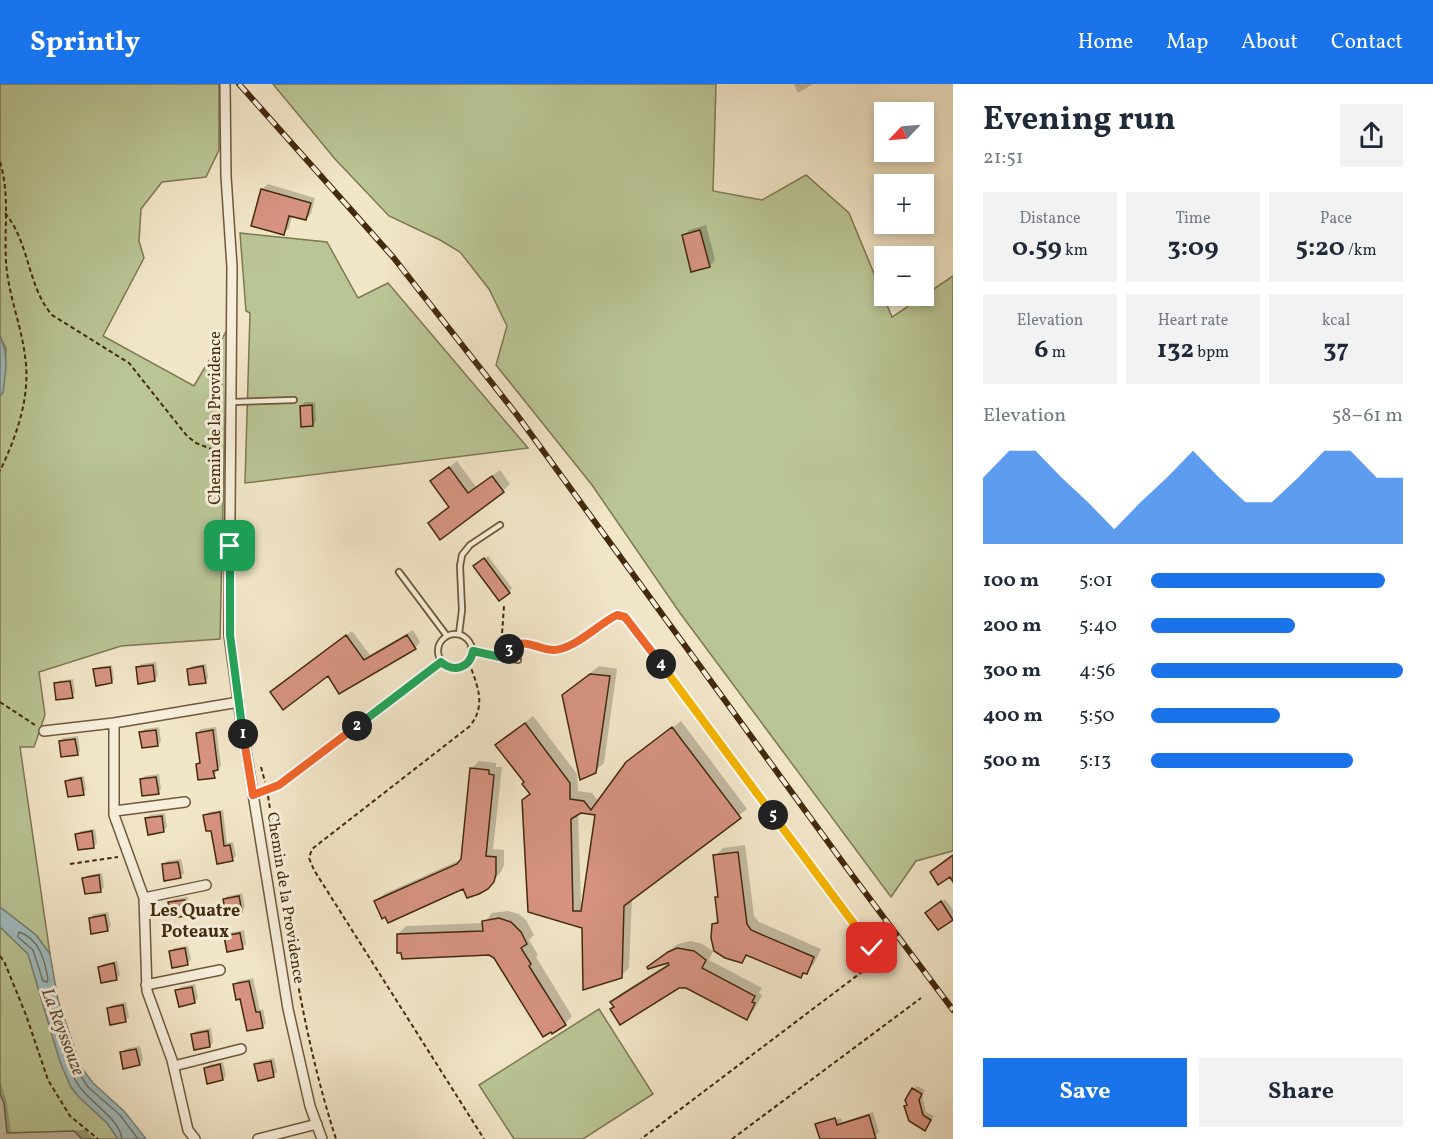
<!DOCTYPE html>
<html lang="en">
<head>
<meta charset="utf-8">
<style>
	body { margin:0; font-family:Vollkorn,serif; background:#f2f2f3; color:#1f2937; height:100vh; display:flex; flex-direction:column; font-size:22px; white-space:nowrap }
	* { box-sizing:border-box; margin:0 }
	p { font-size:20px; color:#747a83 }
	.icon { flex:none; width:33px; height:33px; fill:none; stroke:currentColor; stroke-width:2; stroke-linecap:round; stroke-linejoin:round }
	.map { position:relative; flex:1; overflow:hidden }
	.panel { display:flex; flex-direction:column; background:#fff; width:480px }
	.panel>* { flex:none }
	.needle { width:39px; rotate:245deg }
	.buttons { position:absolute; left:874px; top:18px; display:grid; gap:12px }
	.buttons a { display:grid; place-items:center; width:60px; height:60px; border-radius:0px; background:#fff; box-shadow:0 3px 9px #0003; font-size:30px }
	.pin { position:absolute; display:grid; place-items:center; width:51px; height:51px; color:#fff; margin:-26px; border-radius:12px; box-shadow:0 3px 9px #0006 }
	.km { position:absolute; width:30px; height:30px; margin:-15px; border-radius:50%; background:#222; color:#fff; font-size:16px; line-height:30px; text-align:center }
	.round { display:grid; place-items:center; flex:none; width:63px; height:63px; border-radius:0px; background:#f2f2f3 }
	.summary { display:flex; align-items:center; justify-content:space-between; height:102px; padding:0 30px }
	h1 { font-size:33px; font-weight:700; line-height:45px }
	.figures { display:grid; grid-template-columns:repeat(3,1fr); gap:9px; height:102px; padding:6px 30px }
	.figures div { display:grid; align-content:center; border-radius:0px; background:#f2f2f3; text-align:center }
	.figures b { font-size:26px; font-weight:700 }
	.figures small { font-size:16px; font-weight:400 }
	.figures p { font-size:16px }
	.chart { height:168px; padding:12px 30px }
	.chart p { display:flex; justify-content:space-between }
	.chart svg { width:100%; height:108px; margin-top:6px; fill:#1a73e8; opacity:.7 }
	.primary-button { display:flex; gap:12px; margin-top:auto; padding:12px 30px }
	.primary-button a { flex:1; height:69px; border-radius:0px; background:#1a73e8; color:#fff; font-size:24px; font-weight:700; line-height:69px; text-align:center }
	.primary-button a+a { background:#f2f2f3; color:#1f2937 }
	ul { padding:0 30px; list-style:none; font-size:20px }
	li { display:grid; grid-template-columns:96px 72px 1fr; align-items:center; height:45px }
	li i { height:15px; border-radius:8px; background:#1a73e8 }
	header { display:flex; align-items:center; gap:36px; box-sizing:border-box; height:84px; padding:0 30px; background:#1a73e8; color:#fff }
	header strong { font-size:28px }
	nav { display:flex; gap:33px; margin-inline-start:auto; font-size:21px }
	main { display:flex; flex:1; min-height:0 }
	.map>svg:first-child { display:block }
	.green { fill:#bac596; stroke:#7e7851; stroke-width:1.5 }
	.water { fill:#9fbdc0; stroke:#7a8278; stroke-width:1.5 }
	.shadow { fill:#0003; fill-rule:evenodd }
	.lines { fill:none; stroke-linecap:round; stroke-linejoin:round }
	.shore { stroke:#717466; stroke-width:1.5 }
	.building { fill:#d69381; stroke:#432a0c; stroke-width:1.5; fill-rule:evenodd }
	.lane-casing { stroke:#6f593b; stroke-width:8 }
	.street-casing { stroke:#6f593b; stroke-width:12 }
	.path { stroke:#432a0c; stroke-width:2; stroke-dasharray:4.5 3; stroke-linecap:butt }
	.lane { stroke:#f7efdc; stroke-width:4.5 }
	.street { stroke:#f7efdc; stroke-width:9 }
	.rail-casing { stroke:#432a0c; stroke-width:6 }
	.rail { stroke:#f7efdc; stroke-width:4; stroke-dasharray:11; stroke-linecap:butt }
	.split-1-casing { stroke:#fff; stroke-width:12 }
	.split-2-casing { stroke:#fff; stroke-width:12 }
	.split-3-casing { stroke:#fff; stroke-width:12 }
	.split-4-casing { stroke:#fff; stroke-width:12 }
	.split-5-casing { stroke:#fff; stroke-width:12 }
	.split-6-casing { stroke:#fff; stroke-width:12 }
	.split-1 { stroke:#22a559; stroke-width:8 }
	.split-2 { stroke:#f0652b; stroke-width:8 }
	.split-3 { stroke:#22a559; stroke-width:8 }
	.split-4 { stroke:#f0652b; stroke-width:8 }
	.split-5 { stroke:#f5b400; stroke-width:8 }
	.split-6 { stroke:#f5b400; stroke-width:8 }
	.labels { text-anchor:middle; dominant-baseline:central; stroke-width:6; stroke-linejoin:round; paint-order:stroke }
	.street-label { font-size:16px; fill:#432a0c; stroke:#f7efdc }
	.neighbourhood-label { font-size:18px; font-weight:bold; fill:#432a0c; stroke:#f7efdc }
	.water-label { font-size:18px; font-style:italic; fill:#5a4f39; stroke:#f7efdc }
</style>
</head>
<body>
<header>
<strong>Sprintly</strong>
<nav><a>Home</a><a>Map</a><a>About</a><a>Contact</a></nav>
</header>
<main>
<div class="map">
<svg width="953" height="1055" viewBox="0 0 953 1055">
	<rect width="100%" height="100%" fill="#f2e6c9"/>
	<filter id="stains"><feTurbulence type="fractalNoise" baseFrequency=".00333" numOctaves="4"/><feColorMatrix values="0 0 0 0 .2 0 0 0 0 .09 0 0 0 0 .02 0 0 0 .5 -.17"/></filter>
	<radialGradient id="worn" r=".72"><stop offset=".6" stop-color="#630" stop-opacity="0"/><stop offset="1" stop-color="#630" stop-opacity=".3"/></radialGradient>
	<!-- green -->
	<path class="green" d="M0,0H219V66L206,93L162,98L141,125L139,157L144,174L103,252L194,302L227,246L220,555L121,562L39,588L45,631L34,663H20L50,870L36,851L0,823V312L3,308L6,265L0,252Z
		M273,0H716L713,107L762,116L806,91L849,129L892,233L953,192V767L916,777L891,813L680,529L592,401L496,281L507,242L489,205L460,168L440,156L389,132L335,75Z
		M240,149L327,158L358,214L388,199L528,364L245,399L250,229L246,227Z
		M0,843L28,870L60,977L71,1003L78,1012L107,1039L118,1055H82L74,1047L7,1049L4,1019L0,1010Z
		M599,925L653,1010L583,1055H514L479,1001Z"/>
	<!-- water -->
	<path class="water" d="M0,252C9,272 6,287 3,308L0,312Z
		M0,823L36,851L50,870L58,916L81,983L93,999L124,1027L146,1055H118L107,1039L78,1012L71,1003L60,978L28,870L0,843Z"/>
	<!-- shadow -->
	<path class="shadow" d="M794,0H813L798,9Z
		M268,100L315,114L311,130L306,135L292,131L289,144L283,149L262,105Z
		M706,141L715,176L710,182L683,152L689,146Z
		M305,318H315L316,337L313,341L301,322Z
		M457,377L476,403L500,386L510,400L503,407L429,439L450,422L432,397Z
		M488,472L512,504L509,508L479,479Z
		M413,546L420,558L415,564L277,603L352,547L370,571Z
		M156,578L158,592L154,596L138,584L141,580Z
		M206,580L208,594L205,598L189,585L192,582Z
		M112,581L114,595L111,598L95,586L98,583Z
		M599,582L617,585L604,679L595,687L563,611Z
		M73,595L75,609L72,612L55,600L58,597Z
		M533,632L577,690L578,707L592,709L599,718L636,671L681,637L747,725L632,814L629,884L621,892L583,843L530,827L523,717L531,709L525,698L497,661ZM578,729L597,730L584,820L581,819Z
		M159,643L161,657L158,661L141,648L145,645Z
		M216,643L221,681L214,692L197,680L201,676L197,649L201,645Z
		M78,652L80,667L77,670L60,657L63,654Z
		M479,677L496,679V683H502L493,765L504,766V781L501,788L487,804L463,803L376,818L384,810L462,775L471,685Z
		M159,690L161,705L158,708L141,696L145,692Z
		M84,692L86,706L83,709L67,697L70,694Z
		M223,726L227,759L233,758L236,772L232,776L205,732L209,728Z
		M165,729L167,743L163,747L147,735L150,731Z
		M95,745L97,759L94,762L77,751L81,747Z
		M745,761L754,832L759,838L821,865L814,880L800,892L749,870L742,878L713,840L719,834L717,814L719,811L715,772L723,764Z
		M181,775L184,789L180,793L163,781L167,777Z
		M102,789L104,803L101,806L84,794L88,791Z
		M242,809L245,823L241,827L224,815L228,812Z
		M188,813L190,827L187,830L170,819L174,815Z
		M945,815L953,826V834L939,844L931,826Z
		M508,827L519,830L526,836L534,851L529,856L538,871L536,873L572,932L565,940L495,873L489,870L398,850L406,842L484,839L492,829Z
		M108,828L111,842L107,846L90,834L94,830Z
		M244,846L246,860L243,863L226,852L229,849Z
		M691,857L702,860L713,867L709,876L762,904L759,909L762,911L754,926L746,934L686,903H678L615,922L612,918L620,910L674,876L649,883L657,876L678,860Z
		M188,862L191,876L187,879L170,868L174,864Z
		M117,877L120,891L116,894L99,883L103,880Z
		M253,894L260,926L263,925L266,939L263,943L241,914L235,900L238,897Z
		M195,900L198,914L194,918L177,907L181,903Z
		M126,918L129,933L126,936L108,925L112,921Z
		M211,944L213,958L210,962L193,950L196,947Z
		M140,962L143,976L139,980L122,969L125,965Z
		M274,974L277,988L273,992L256,981L260,977Z
		M223,978L226,992L223,995L205,984L209,981Z
		M0,998L6,1014L11,1048L85,1046L94,1055H0Z
		M917,1002L925,1006L922,1011L926,1028L934,1032L925,1045L913,1005Z
		M873,1028L879,1048L875,1052L866,1055H820L817,1041L820,1038V1040L841,1034L842,1038Z"/>
	<g class="lines">
		<!-- shore -->
		<path class="shore" d="M19,848C39,854 45,877 48,895L47,898L43,897L33,866L18,853Z
			M122,1055C119,1031 82,1016 73,991L74,988H78L88,1003L120,1031L138,1055"/>
	</g>
	<!-- building -->
	<path class="building" d="M261,105L311,119L306,136L289,132L284,151L251,142Z
		M700,146L710,183L691,188L682,151Z
		M312,321L313,342L301,343L300,322Z
		M449,383L468,409L492,392L504,408L440,456L428,439L449,423L430,397Z
		M484,474L510,509L499,517L473,482Z
		M346,551L364,576L407,551L416,565L339,610L328,592L283,626L270,608Z
		M153,581L155,597L138,600L136,583Z
		M203,582L206,599L189,601L187,585Z
		M110,583L112,599L96,602L93,585Z
		M590,590L610,592L596,689L580,696L562,611Z
		M70,597L73,614L56,616L54,599Z
		M525,639L570,699V715L584,717L591,726L626,678L672,643L741,734L624,822L622,894L583,906L582,844L528,828L522,716L530,710L522,700L524,698L495,661ZM581,729L595,731L581,827H573L571,735Z
		M156,646L158,662L142,664L139,648Z
		M213,646L218,686L213,687L215,694L198,696L196,680L200,679L196,649Z
		M75,655L78,671L61,673L59,657Z
		M470,684L489,686V690L494,691L486,772L496,773V790L494,798L488,805L479,810L467,814L463,805L388,839L385,833L382,835L374,817L457,780L461,775Z
		M156,693L159,710L142,712L140,695Z
		M81,694L84,711L68,713L65,697Z
		M220,728L224,762L230,761L233,777L217,780L211,747H206L203,731Z
		M162,732L164,748L148,751L145,734Z
		M92,747L94,764L78,766L75,750Z
		M738,768L747,840L751,846L814,873L807,890L803,889L801,894L746,871L742,879L725,874L714,867L711,854L712,840L718,839L715,813H718L713,771Z
		M953,771V798L950,793L938,801L930,788Z
		M178,778L181,794L164,797L162,780Z
		M99,791L101,808L85,810L82,794Z
		M239,812L242,828L226,831L223,815Z
		M185,816L187,832L171,834L168,818Z
		M941,817L953,836L938,846L925,829Z
		M105,831L108,847L91,850L89,834Z
		M499,834L511,838L521,848L527,860L521,864L531,880L529,882L566,941L552,950L551,948L543,953L494,874L489,871L402,875L401,869H397V850L483,847L482,837Z
		M240,849L243,865L227,868L224,852Z
		M185,864L188,881L172,884L169,867Z
		M677,864L694,867L706,876L702,884L755,912L752,918L755,919L747,936L686,904H679L620,941L610,925L614,923L610,918L669,881L668,879L648,885L647,883L668,868Z
		M114,879L117,896L101,899L98,883Z
		M249,897L256,928H260L263,944L247,947L240,915L236,916L233,900Z
		M192,903L195,919L179,923L175,906Z
		M123,921L126,938L110,941L107,924Z
		M208,947L210,963L194,966L191,950Z
		M136,965L140,981L123,985L120,968Z
		M271,977L274,993L258,997L254,980Z
		M220,980L223,996L207,1000L204,984Z
		M912,1004L922,1010L919,1016L923,1031L931,1036L925,1047L909,1037L904,1022L907,1021L905,1016Z
		M869,1031L876,1055H820L815,1040L835,1034L837,1041Z"/>
	<g class="lines">
		<!-- lane casing -->
		<g class="lane-casing">
			<path id="lane" d="M232,318L294,316
				M399,488L447,552
				M438 567a17 17 0 1 1 34 0a17 17 0 1 1-34 0Z
				M459,550L462,526L460,482L462,471L470,461L500,441
				M473,567L518,576
				M253,711L279,701L441,578"/>
		</g>
		<!-- street casing -->
		<g class="street-casing">
			<path id="street" d="M225,0L226,92L232,183L229,551L240,630L288,925L310,1022L322,1055
				M44,647L114,639
				M115,727L185,718
				M144,814L206,801
				M146,901L220,886
				M174,982L241,965
				M195,1055L188,1046L172,976L147,907L144,814L114,731V639L239,618
				M258,1055L317,1040"/>
		</g>
		<!-- path -->
		<path class="path" d="M0,78C10,110 4,145 6,178C8,210 21,240 25,272C31,312 17,351 0,387
			M5,129C30,159 27,202 52,231L129,279L187,352L196,359L219,368
			M501,564L504,522
			M509,565C525,552 538,566 554,566C577,565 597,540 617,531L625,533L872,864L875,875L871,881L641,1055
			M469,578C477,602 487,620 470,642L312,765L309,774L314,786L484,1055
			M0,618L35,641
			M261,683L265,698
			M268,712C286,827 300,944 336,1055
			M70,780L118,773
			M0,872L4,877L26,931L48,996L70,1032L98,1055
			M732,1055L921,914"/>
		<!-- lane -->
		<use href="#lane" class="lane"/>
		<!-- street -->
		<use href="#street" class="street"/>
		<!-- rail casing -->
		<g class="rail-casing">
			<path id="rail" d="M239,0L393,173L517,331L852,791L953,926"/>
		</g>
		<!-- rail -->
		<use href="#rail" class="rail"/>
	</g>
	<g class="lines">
		<!-- split-1 casing -->
		<g class="split-1-casing">
			<path id="split-1" d="M230,462V551L243,650"/>
		</g>
		<!-- split-2 casing -->
		<g class="split-2-casing">
			<path id="split-2" d="M243,650L253,711L279,701L357,642"/>
		</g>
		<!-- split-3 casing -->
		<g class="split-3-casing">
			<path id="split-3" d="M357,642L441,578C454,589 470,584 473,567L500,573L509,565"/>
		</g>
		<!-- split-4 casing -->
		<g class="split-4-casing">
			<path id="split-4" d="M509,565C524,552 538,566 554,566C575,565 598,540 617,531L625,533L661,580"/>
		</g>
		<!-- split-5 casing -->
		<g class="split-5-casing">
			<path id="split-5" d="M661,580L773,731"/>
		</g>
		<!-- split-6 casing -->
		<g class="split-6-casing">
			<path id="split-6" d="M773,731L872,864"/>
		</g>
		<!-- split-1 -->
		<use href="#split-1" class="split-1"/>
		<!-- split-2 -->
		<use href="#split-2" class="split-2"/>
		<!-- split-3 -->
		<use href="#split-3" class="split-3"/>
		<!-- split-4 -->
		<use href="#split-4" class="split-4"/>
		<!-- split-5 -->
		<use href="#split-5" class="split-5"/>
		<!-- split-6 -->
		<use href="#split-6" class="split-6"/>
	</g>
	<g class="labels">
		<!-- street labels -->
		<g class="street-label">
			<text transform="translate(216 334) rotate(-90)">Chemin de la Providence</text>
			<text transform="translate(285 814) rotate(81)">Chemin de la Providence</text>
		</g>
		<!-- neighbourhood labels -->
		<g class="neighbourhood-label">
			<text x="195" y="827">Les Quatre<tspan x="195" dy="21">Poteaux</tspan></text>
		</g>
		<!-- water labels -->
		<g class="water-label">
			<text transform="translate(62 948) rotate(69)">La Reyssouze</text>
		</g>
	</g>
	<rect width="100%" height="100%" filter="url(#stains)"/>
	<rect width="100%" height="100%" fill="url(#worn)"/>
</svg>
<div class="buttons">
<a><svg class="needle" viewBox="-14 -14 28 28"><path d="M0-13l5 13h-10z" fill="#e53935"/><path d="M0 13l5-13h-10z" fill="#747a83"/></svg></a>
<a>+</a>
<a>−</a>
</div>
<div class="pin" style="left:230px;top:462px;background:#1e9e55"><svg class="icon" aria-label="arrive" viewBox="0 0 24 24"><path d="M6 21V4h12l-3 4 3 4H6"/></svg></div>
<div class="pin" style="left:872px;top:864px;background:#d93025"><svg class="icon" aria-label="check" viewBox="0 0 24 24"><path d="M5 12l5 5 9-10"/></svg></div>
<b class="km" style="left:243px;top:650px">1</b>
<b class="km" style="left:357px;top:642px">2</b>
<b class="km" style="left:509px;top:565px">3</b>
<b class="km" style="left:661px;top:580px">4</b>
<b class="km" style="left:773px;top:731px">5</b>
</div>
<section class="panel">
<div class="summary"><div><h1>Evening run</h1><p>21:51</p></div><a class="round"><svg class="icon" aria-label="share" viewBox="0 0 24 24"><path d="M12 15V3M7 8l5-5 5 5M5 13v7h14v-7"/></svg></a></div>
<div class="figures">
<div><p>Distance</p><b>0.59<small> km</small></b></div>
<div><p>Time</p><b>3:09</b></div>
<div><p>Pace</p><b>5:20<small> /km</small></b></div>
</div>
<div class="figures">
<div><p>Elevation</p><b>6<small> m</small></b></div>
<div><p>Heart rate</p><b>132<small> bpm</small></b></div>
<div><p>kcal</p><b>37</b></div>
</div>
<div class="chart"><p><span>Elevation</span>58–61 m</p>
<svg viewBox="0 0 160 44" preserveAspectRatio="none"><path d="M0 44V17L10 6L20 6L30 17L40 27L50 38L60 27L70 17L80 6L90 17L100 27L110 27L120 17L130 6L140 6L150 17L160 17V44z"/></svg>
</div>
<ul>
<li><b>100 m</b>5:01<i style="width:93%"></i></li>
<li><b>200 m</b>5:40<i style="width:57%"></i></li>
<li><b>300 m</b>4:56<i style="width:100%"></i></li>
<li><b>400 m</b>5:50<i style="width:51%"></i></li>
<li><b>500 m</b>5:13<i style="width:80%"></i></li>
</ul>
<div class="primary-button"><a>Save</a><a>Share</a></div>
</section>
</main>
</body>
</html>
